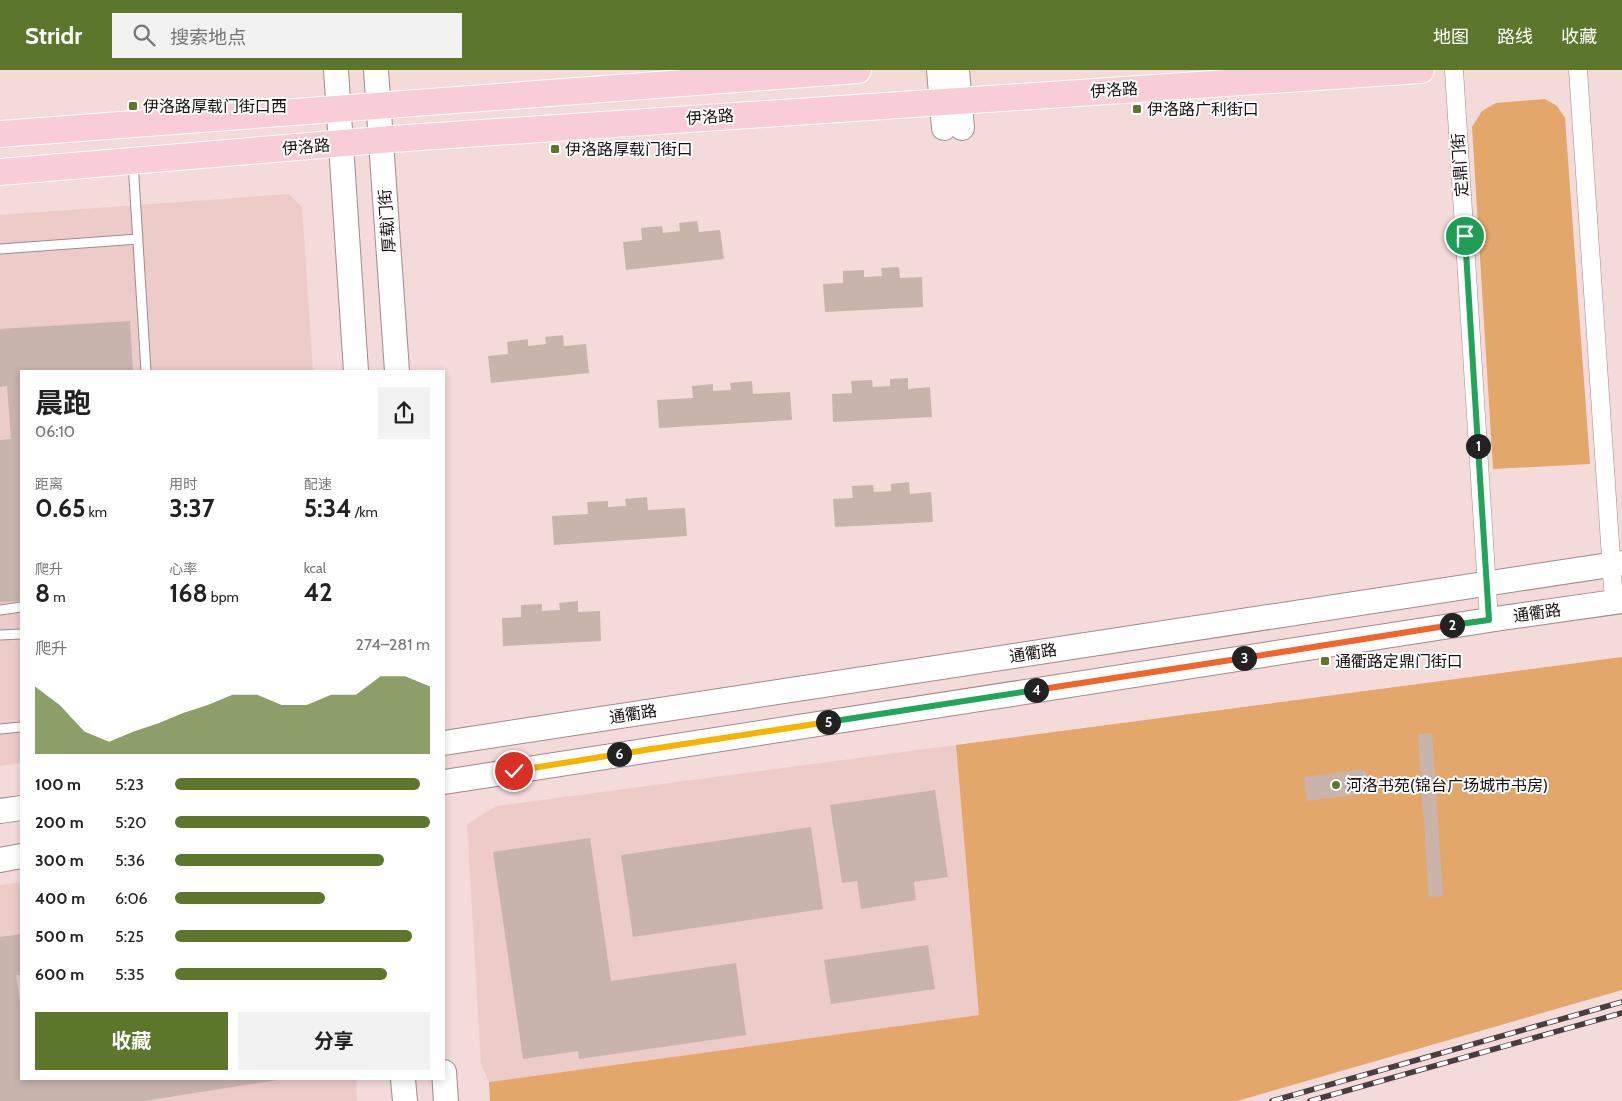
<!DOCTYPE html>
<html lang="zh">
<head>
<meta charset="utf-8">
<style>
	body { margin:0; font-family:Cabin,"Noto Sans SC",sans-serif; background:#f2f2f2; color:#222; height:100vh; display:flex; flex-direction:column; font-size:19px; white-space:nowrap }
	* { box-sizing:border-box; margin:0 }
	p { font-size:16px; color:#767676 }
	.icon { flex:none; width:28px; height:28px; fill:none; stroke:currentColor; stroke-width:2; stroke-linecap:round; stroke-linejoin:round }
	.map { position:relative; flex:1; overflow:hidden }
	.side { position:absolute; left:20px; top:300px; width:425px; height:710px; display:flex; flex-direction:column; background:#fff; border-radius:0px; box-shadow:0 2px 8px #0003 }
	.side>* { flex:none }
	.pin { position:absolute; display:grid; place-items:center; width:42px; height:42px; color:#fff; margin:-21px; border:2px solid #fff; border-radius:50%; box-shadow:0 1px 5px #0007 }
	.km { position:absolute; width:25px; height:25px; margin:-12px; border-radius:50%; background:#222; color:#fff; font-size:14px; line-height:25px; text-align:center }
	.round { display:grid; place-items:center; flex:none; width:52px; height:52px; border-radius:0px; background:#f2f2f2 }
	.summary { display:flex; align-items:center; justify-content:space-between; height:85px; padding:0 15px }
	h1 { font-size:28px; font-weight:700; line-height:38px }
	.figures { display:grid; grid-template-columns:repeat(3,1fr); gap:8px; height:85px; padding:5px 15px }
	.figures div { display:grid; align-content:center }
	.figures b { font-size:25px; font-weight:700 }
	.figures small { font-size:14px; font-weight:400 }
	.figures p { font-size:14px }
	.chart { height:140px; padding:10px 15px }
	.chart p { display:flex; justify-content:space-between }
	.chart svg { width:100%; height:90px; margin-top:5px; fill:#5c772b; opacity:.7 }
	.cta { display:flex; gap:10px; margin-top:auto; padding:10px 15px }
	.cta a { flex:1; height:58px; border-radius:0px; background:#5c772b; color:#fff; font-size:20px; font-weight:700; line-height:58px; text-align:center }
	.cta a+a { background:#f2f2f2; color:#222 }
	ul { padding:0 15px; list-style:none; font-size:16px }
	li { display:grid; grid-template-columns:80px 60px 1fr; align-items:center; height:38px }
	li i { height:12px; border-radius:6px; background:#5c772b }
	header { display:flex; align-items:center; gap:30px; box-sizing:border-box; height:70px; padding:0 25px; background:#5c772b; color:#fff }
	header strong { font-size:24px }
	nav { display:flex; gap:28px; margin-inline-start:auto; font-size:18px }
	.search { width:350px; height:45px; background:#f2f2f2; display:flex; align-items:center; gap:12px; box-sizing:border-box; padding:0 18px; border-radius:0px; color:#767676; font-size:19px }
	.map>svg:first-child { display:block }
	.built { fill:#eccbc9 }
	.green { fill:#e3a66b }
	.building { fill:#c9b4ab }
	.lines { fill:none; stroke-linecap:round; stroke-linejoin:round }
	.lane-casing { stroke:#a18a88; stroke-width:11 }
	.street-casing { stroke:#a18a88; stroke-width:19 }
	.secondary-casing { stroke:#a18a88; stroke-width:26 }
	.primary-casing { stroke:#fff; stroke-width:28 }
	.lane { stroke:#fff; stroke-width:9 }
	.street { stroke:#fff; stroke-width:18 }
	.secondary { stroke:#fff; stroke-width:24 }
	.primary { stroke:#f8cdd8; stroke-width:26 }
	.rail-casing { stroke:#493d3d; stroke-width:5.5 }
	.rail { stroke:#fff; stroke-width:4; stroke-dasharray:11; stroke-linecap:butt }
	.split-1-casing { stroke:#fff; stroke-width:10 }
	.split-2-casing { stroke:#fff; stroke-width:10 }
	.split-3-casing { stroke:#fff; stroke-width:10 }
	.split-4-casing { stroke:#fff; stroke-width:10 }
	.split-5-casing { stroke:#fff; stroke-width:10 }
	.split-6-casing { stroke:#fff; stroke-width:10 }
	.split-7-casing { stroke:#fff; stroke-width:10 }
	.split-1 { stroke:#22a559; stroke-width:6 }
	.split-2 { stroke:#22a559; stroke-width:6 }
	.split-3 { stroke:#f0652b; stroke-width:6 }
	.split-4 { stroke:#f0652b; stroke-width:6 }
	.split-5 { stroke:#22a559; stroke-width:6 }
	.split-6 { stroke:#f5b400; stroke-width:6 }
	.split-7 { stroke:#f5b400; stroke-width:6 }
	.poi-dot { fill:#5c772b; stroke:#fff; stroke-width:2 }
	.labels { text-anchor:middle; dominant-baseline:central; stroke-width:4; stroke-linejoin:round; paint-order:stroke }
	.street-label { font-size:16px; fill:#181010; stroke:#fff }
	.poi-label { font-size:16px; fill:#181010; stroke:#fff; text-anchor:start }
</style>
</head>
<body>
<header>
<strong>Stridr</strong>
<div class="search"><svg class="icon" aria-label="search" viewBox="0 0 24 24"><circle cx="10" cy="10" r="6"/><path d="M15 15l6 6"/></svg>搜索地点</div>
<nav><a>地图</a><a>路线</a><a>收藏</a></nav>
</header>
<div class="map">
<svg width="1622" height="1031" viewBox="0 0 1622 1031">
	<rect width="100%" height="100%" fill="#f4dbd9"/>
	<!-- built -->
	<path class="built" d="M289,124L302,137L313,301H21V693L0,696V145Z
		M956,675L979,945L489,1012L481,994L467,754L497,736Z
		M21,812V1009H356L357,1031H0V815Z"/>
	<!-- green -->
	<path class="green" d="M1545,29L1557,36L1565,48L1590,394L1493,399L1472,57L1482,41L1496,33Z
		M1622,587V920L1237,1031H490L489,1012L979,945L956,675Z"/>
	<!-- building -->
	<path class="building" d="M697,151L699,162L720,160L724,189L626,200L623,172L642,170L641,158L662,156L663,163L680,161L679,153Z
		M899,197L900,208L922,207L923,237L825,242L823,214L843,213V201L864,200V207L882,206L881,198Z
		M130,251L133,301H21V531L0,532V370L11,369L7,316L0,317V259Z
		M563,265L564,276L586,274L589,303L491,313L488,286L508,284L507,272L528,269V276L546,274L545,267Z
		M908,308V319L930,317L932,347L833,352L832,324L852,323L851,311L872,310L873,317L890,316V309Z
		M752,311L753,324L790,322L792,350L659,358L657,330L693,328L692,316L713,314V321L731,320L730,313Z
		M909,412L910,424L931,422L933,452L835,457L833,429L853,428L852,416L873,415L874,422L891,421V414Z
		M647,427L648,440L685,438L687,466L554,475L552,446L588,444L587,432L608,431V437L626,436L625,429Z
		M578,531V542L600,541L601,571L503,576L502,548L521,547V535L542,534V541L560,540L559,533Z
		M1432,663L1443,826L1429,827L1418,664Z
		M1365,699L1370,723L1307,731L1304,707Z
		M935,720L948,807L914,812L916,830L861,839L857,811L842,813L830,735Z
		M811,757L823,839L633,867L621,785Z
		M590,768L611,911L736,893L746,965L579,989L578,981L523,989L493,782Z
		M21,864V905H16L21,939V1009L277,1010L144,1031H0V867Z
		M928,875L935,919L831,934L824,890Z"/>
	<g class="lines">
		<!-- lane casing -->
		<g class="lane-casing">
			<path id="lane" d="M133,92L146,301
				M0,179L138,169
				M0,540L21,537
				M0,565L21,564
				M0,659L21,657"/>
		</g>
		<!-- street casing -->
		<g class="street-casing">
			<path id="street" d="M1454,0L1489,550
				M1578,0L1614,532"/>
		</g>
		<!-- secondary casing -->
		<g class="secondary-casing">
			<path id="secondary" d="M336,0L356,301
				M376,0L397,301
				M939,0L944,58
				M957,0L962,58
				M444,673L1622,493
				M444,712L1502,548L1622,531
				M0,741L21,738
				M0,790L21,786
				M444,1002L446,1031
				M403,1009L405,1031"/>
		</g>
		<!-- primary casing -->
		<g class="primary-casing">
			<path id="primary" d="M0,64L858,0
				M0,102L392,69L1421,0"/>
		</g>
		<!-- lane -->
		<use href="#lane" class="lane"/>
		<!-- street -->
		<use href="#street" class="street"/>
		<!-- secondary -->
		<use href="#secondary" class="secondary"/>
		<!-- primary -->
		<use href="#primary" class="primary"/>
		<!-- rail casing -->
		<g class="rail-casing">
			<path id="rail" d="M1272,1031L1622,932
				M1310,1031L1622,943"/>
		</g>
		<!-- rail -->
		<use href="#rail" class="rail"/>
	</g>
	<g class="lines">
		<!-- split-1 casing -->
		<g class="split-1-casing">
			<path id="split-1" d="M1465,166L1478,376"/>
		</g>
		<!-- split-2 casing -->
		<g class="split-2-casing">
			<path id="split-2" d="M1452,555L1489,550L1478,376"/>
		</g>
		<!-- split-3 casing -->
		<g class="split-3-casing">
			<path id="split-3" d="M1244,588L1452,555"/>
		</g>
		<!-- split-4 casing -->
		<g class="split-4-casing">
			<path id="split-4" d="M1036,620L1244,588"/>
		</g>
		<!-- split-5 casing -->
		<g class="split-5-casing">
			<path id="split-5" d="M828,652L1036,620"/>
		</g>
		<!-- split-6 casing -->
		<g class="split-6-casing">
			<path id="split-6" d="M619,684L828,652"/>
		</g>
		<!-- split-7 casing -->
		<g class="split-7-casing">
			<path id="split-7" d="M514,701L619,684"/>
		</g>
		<!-- split-1 -->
		<use href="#split-1" class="split-1"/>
		<!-- split-2 -->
		<use href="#split-2" class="split-2"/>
		<!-- split-3 -->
		<use href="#split-3" class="split-3"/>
		<!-- split-4 -->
		<use href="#split-4" class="split-4"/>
		<!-- split-5 -->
		<use href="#split-5" class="split-5"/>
		<!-- split-6 -->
		<use href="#split-6" class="split-6"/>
		<!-- split-7 -->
		<use href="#split-7" class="split-7"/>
	</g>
	<!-- markers -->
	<g class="poi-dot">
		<rect x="128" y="31" width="10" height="10" rx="2.5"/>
		<rect x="1132" y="34" width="10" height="10" rx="2.5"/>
		<rect x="550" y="74" width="10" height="10" rx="2.5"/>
		<rect x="1320" y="586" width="10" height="10" rx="2.5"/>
		<circle cx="1336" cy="715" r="5"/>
	</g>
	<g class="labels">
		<!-- street labels -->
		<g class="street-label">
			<text transform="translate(1114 20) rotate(-4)">伊洛路</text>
			<text transform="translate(710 47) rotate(-4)">伊洛路</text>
			<text transform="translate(306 77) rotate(-5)">伊洛路</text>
			<text transform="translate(1460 95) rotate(-94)">定鼎门街</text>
			<text transform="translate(387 151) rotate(-94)">厚载门街</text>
			<text transform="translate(1537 543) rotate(-8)">通衢路</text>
			<text transform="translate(1033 583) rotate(-9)">通衢路</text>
			<text transform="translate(633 644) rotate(-9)">通衢路</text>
		</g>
		<!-- poi labels -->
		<g class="poi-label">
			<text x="143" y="36">伊洛路厚载门街口西</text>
			<text x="1147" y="39">伊洛路广利街口</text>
			<text x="565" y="79">伊洛路厚载门街口</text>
			<text x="1335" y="591">通衢路定鼎门街口</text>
			<text x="1346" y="715">河洛书苑(锦台广场城市书房)</text>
		</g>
	</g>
</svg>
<div class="pin" style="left:1465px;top:166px;background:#1e9e55"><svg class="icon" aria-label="arrive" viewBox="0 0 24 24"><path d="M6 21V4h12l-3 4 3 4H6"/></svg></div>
<div class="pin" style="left:514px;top:701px;background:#d93025"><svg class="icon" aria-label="check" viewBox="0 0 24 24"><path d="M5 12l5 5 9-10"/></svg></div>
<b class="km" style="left:1478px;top:376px">1</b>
<b class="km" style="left:1452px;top:555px">2</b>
<b class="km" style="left:1244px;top:588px">3</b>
<b class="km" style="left:1036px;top:620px">4</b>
<b class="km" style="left:828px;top:652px">5</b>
<b class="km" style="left:619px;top:684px">6</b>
<section class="side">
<div class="summary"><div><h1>晨跑</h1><p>06:10</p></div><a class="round"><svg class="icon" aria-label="share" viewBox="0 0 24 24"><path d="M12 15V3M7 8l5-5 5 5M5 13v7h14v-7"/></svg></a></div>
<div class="figures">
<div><p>距离</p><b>0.65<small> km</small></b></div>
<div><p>用时</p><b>3:37</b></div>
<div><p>配速</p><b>5:34<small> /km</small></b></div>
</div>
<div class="figures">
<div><p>爬升</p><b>8<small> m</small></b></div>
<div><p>心率</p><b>168<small> bpm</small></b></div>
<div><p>kcal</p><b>42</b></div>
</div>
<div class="chart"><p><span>爬升</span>274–281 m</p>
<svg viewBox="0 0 160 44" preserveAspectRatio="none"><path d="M0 44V11L10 20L20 33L30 38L40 33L50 29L60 24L70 20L80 15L90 15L100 20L110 20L120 15L130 15L140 6L150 6L160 11V44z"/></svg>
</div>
<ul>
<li><b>100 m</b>5:23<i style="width:96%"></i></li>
<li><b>200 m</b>5:20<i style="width:100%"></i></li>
<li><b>300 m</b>5:36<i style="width:82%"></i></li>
<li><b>400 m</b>6:06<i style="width:59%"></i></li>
<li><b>500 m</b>5:25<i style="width:93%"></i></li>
<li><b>600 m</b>5:35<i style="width:83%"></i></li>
</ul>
<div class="cta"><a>收藏</a><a>分享</a></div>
</section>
</div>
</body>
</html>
